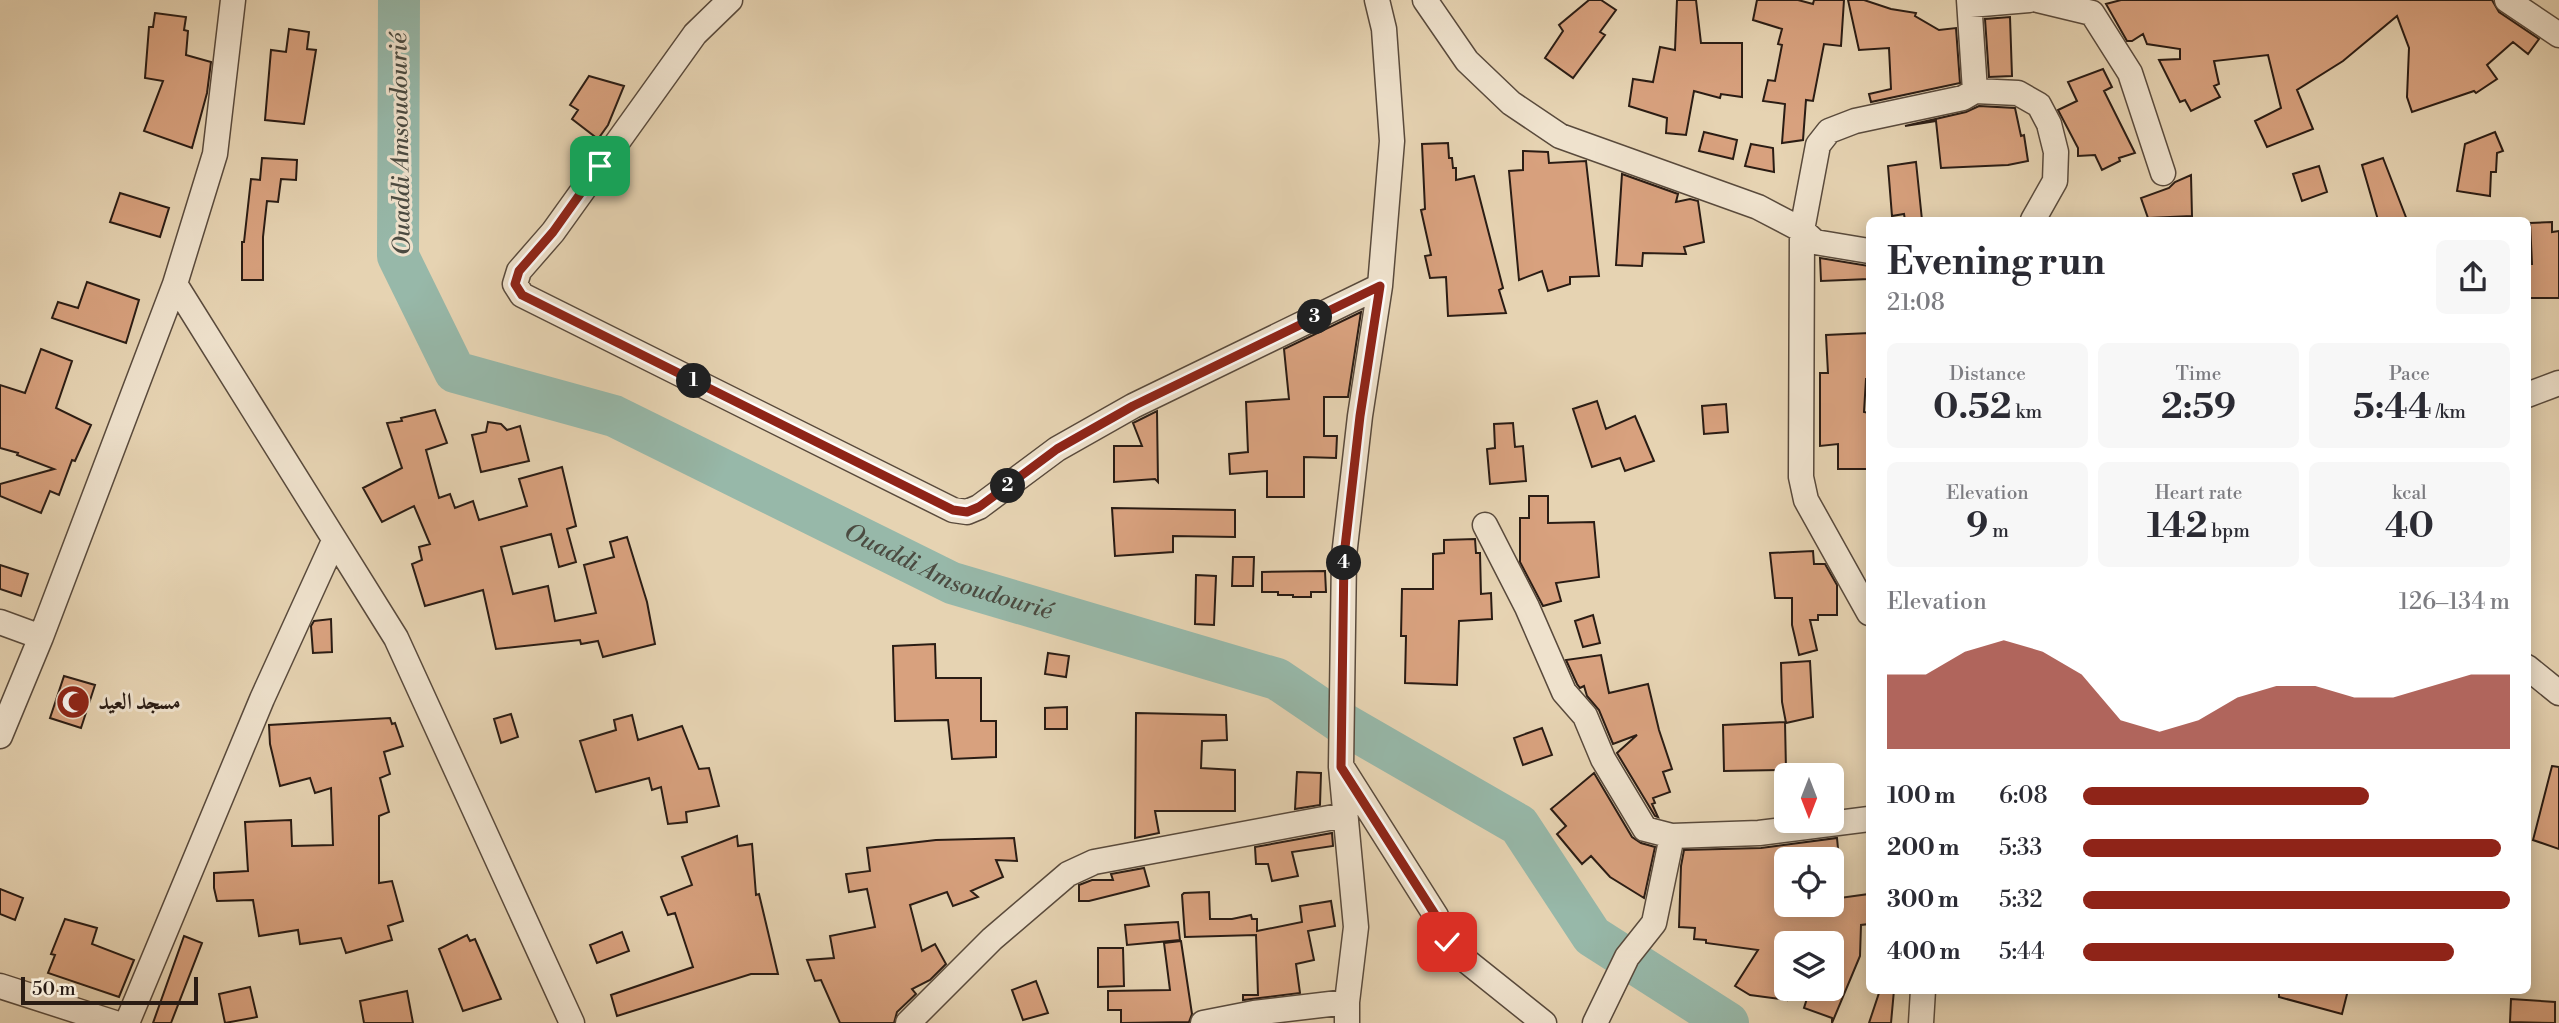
<!DOCTYPE html>
<html lang="en">
<head>
<meta charset="utf-8">
<style>
	body { margin:0; font-family:"Libre Bodoni",Amiri,serif; background:#f7f7f7; color:#2b2b33; height:100vh; display:flex; flex-direction:column; font-size:26px; white-space:nowrap }
	* { box-sizing:border-box; margin:0 }
	p { font-size:23px; color:#7c7c81 }
	.icon { flex:none; width:38px; height:38px; fill:none; stroke:currentColor; stroke-width:2; stroke-linecap:round; stroke-linejoin:round }
	.map { position:relative; flex:1; overflow:hidden }
	.drawer { position:absolute; left:1866px; top:217px; width:665px; height:777px; display:flex; flex-direction:column; background:#fff; border-radius:10px; box-shadow:0 4px 18px #0003 }
	.drawer>* { flex:none }
	.needle { width:46px; rotate:180deg }
	.controls { position:absolute; left:1774px; top:763px; display:grid; gap:14px }
	.controls a { display:grid; place-items:center; width:70px; height:70px; border-radius:10px; background:#fff; box-shadow:0 4px 18px #0003; font-size:35px }
	.scale { position:absolute; left:21px; bottom:18px; width:177px; box-sizing:border-box; padding-left:7px; border:4px solid #2a1c14; border-top:0; font-size:19px; line-height:24px; white-space:nowrap; color:#2a1c14; -webkit-text-stroke:5px #efe2cd; paint-order:stroke }
	.pin { position:absolute; display:grid; place-items:center; width:60px; height:60px; color:#fff; margin:-30px; border-radius:14px; box-shadow:0 4px 10px #0006 }
	.km { position:absolute; width:35px; height:35px; margin:-18px; border-radius:50%; background:#222; color:#fff; font-size:19px; line-height:35px; text-align:center }
	.round { display:grid; place-items:center; flex:none; width:74px; height:74px; border-radius:10px; background:#f7f7f7 }
	.overview { display:flex; align-items:center; justify-content:space-between; height:119px; padding:0 21px }
	h1 { font-size:38px; font-weight:700; line-height:52px }
	.figures { display:grid; grid-template-columns:repeat(3,1fr); gap:10px; height:119px; padding:7px 21px }
	.figures div { display:grid; align-content:center; border-radius:10px; background:#f7f7f7; text-align:center }
	.figures b { font-size:35px; font-weight:700 }
	.figures small { font-size:19px; font-weight:400 }
	.figures p { font-size:19px }
	.chart { height:196px; padding:14px 21px }
	.chart p { display:flex; justify-content:space-between }
	.chart svg { width:100%; height:126px; margin-top:7px; fill:#8f2418; opacity:.7 }
	ul { padding:0 21px; list-style:none; font-size:23px }
	li { display:grid; grid-template-columns:112px 84px 1fr; align-items:center; height:52px }
	li i { height:18px; border-radius:9px; background:#8f2418 }
	.map>svg:first-child { display:block }
	.lines { fill:none; stroke-linecap:round; stroke-linejoin:round }
	.river { stroke:#97b8a9; stroke-width:42 }
	.building { fill:#d8a17e; stroke:#2a1c14; stroke-width:2 }
	.minor-casing { stroke:#594a3c; stroke-width:27 }
	.minor { stroke:#efe2cd; stroke-width:24 }
	.route-casing { stroke:#fff; stroke-width:14 }
	.route { stroke:#8f2418; stroke-width:9 }
	.labels { text-anchor:middle; dominant-baseline:central; stroke-width:6; stroke-linejoin:round; paint-order:stroke }
	.poi-label { font-size:23px; font-weight:bold; fill:#2a1c14; stroke:#efe2cd; text-anchor:start }
	.water-label { font-size:24px; font-style:italic; fill:#4b4b41; stroke:#efe2cd }
</style>
</head>
<body>
<div class="map">
<svg width="2559" height="1023" viewBox="0 0 2559 1023">
	<rect width="100%" height="100%" fill="#e6d3b2"/>
	<filter id="stains"><feTurbulence type="fractalNoise" baseFrequency=".00286" numOctaves="4"/><feColorMatrix values="0 0 0 0 .2 0 0 0 0 .09 0 0 0 0 .02 0 0 0 .5 -.17"/></filter>
	<radialGradient id="worn" r=".72"><stop offset=".6" stop-color="#630" stop-opacity="0"/><stop offset="1" stop-color="#630" stop-opacity=".3"/></radialGradient>
	<g class="lines">
		<!-- river -->
		<path class="river" id="s1" d="M399,0L398,256L455,372L614,416L952,583L1277,679L1342,723L1519,825L1592,936L1728,1023"/>
	</g>
	<!-- building -->
	<path class="building" d="M1589,0H1601L1616,10L1600,32L1605,35L1573,78L1545,58L1563,31L1559,25Z
		M1677,0H1696L1701,43H1742V97L1721,94L1720,98L1694,91L1686,135L1666,133L1667,118L1629,106L1633,79L1653,82L1660,47L1675,50Z
		M1757,0H1798L1813,4L1814,0H1844L1841,46L1824,44L1813,101L1806,100L1803,140L1782,143L1785,104L1763,101L1768,80L1775,81L1782,45L1778,44L1782,29L1753,20Z
		M1848,0H1864L1891,9L1916,13L1915,16L1939,30L1956,28L1960,83L1871,102L1869,94L1891,89L1889,48L1859,50Z
		M2121,0H2492L2499,12L2539,39L2528,54L2513,42L2487,65L2497,79L2476,93L2474,91L2412,112L2407,97L2409,48L2397,16L2343,61L2297,90L2313,129L2267,147L2255,121L2281,108L2268,55L2214,61L2219,84L2214,86L2220,97L2191,111L2185,100L2180,102L2159,60L2180,59V49L2147,44L2143,34L2132,41H2127L2106,4Z
		M155,13L186,17L184,30L188,31L186,55L211,62L207,93L192,148L144,131L163,81L145,78L149,27H153Z
		M2010,17L2012,76L1989,77L1985,19Z
		M289,29L309,32L307,49L316,50L304,124L265,120L271,50L286,52Z
		M2103,69L2112,87L2104,91L2135,153L2119,158L2120,161L2102,170L2095,155L2078,156V148L2058,110L2077,101L2068,82Z
		M589,76L624,86L608,125L598,139L572,119L578,110L570,105Z
		M1979,106L2015,108L2021,136L2024,135L2028,161L2008,165L1941,168L1936,121L1905,126L1966,112Z
		M1704,132L1737,140L1733,159L1699,151Z
		M2495,132L2503,151L2497,153L2496,172H2491L2490,196L2457,191L2465,144Z
		M1448,143L1449,158H1452L1453,168H1456V180L1474,176L1503,288L1499,290L1506,313L1448,316L1446,277L1430,278L1425,256L1431,255L1421,210L1425,209L1422,144Z
		M1751,144L1773,148L1774,172L1745,166Z
		M1523,151L1548,152L1549,163L1586,161L1599,276L1570,277V284L1548,291L1542,271L1519,280L1509,171L1523,170Z
		M262,158L297,160L296,180L281,179L278,202L267,201L263,237V280H242V242H244L251,179L260,180Z
		M2383,158L2407,220H2378L2362,165Z
		M1916,162L1922,220H1905L1904,214L1892,216L1888,166Z
		M2319,166L2327,192L2302,201L2293,174Z
		M1622,174L1678,194L1676,202L1690,199L1698,201L1704,242L1684,247L1686,254L1643,253L1642,266L1616,265Z
		M2191,175L2192,216L2148,218L2141,198L2169,188L2175,182Z
		M120,193L169,208L160,237L110,222Z
		M2552,222V232L2559,231V298H2527V264H2532L2530,223Z
		M1820,258L1869,266V279L1821,281Z
		M87,282L139,300L126,343L52,318L58,302L78,308Z
		M1361,312L1348,397H1324V436H1337L1336,458L1304,457V497H1267V471L1230,474L1229,454L1248,452L1246,402L1289,399L1284,349Z
		M1869,333V379H1866L1864,412L1869,413V469H1838V444L1820,446V373H1828L1826,335Z
		M41,349L72,361L56,408L91,425L75,461L72,460L59,495L50,491L41,513L0,496V484L54,469L17,455L18,453L0,448V385L25,393Z
		M1597,401L1606,429L1635,416L1654,461L1625,471L1620,458L1592,467L1573,409Z
		M1726,404L1728,432L1704,434L1702,406Z
		M435,410L447,443L426,450L439,498L450,494L455,508L473,501L479,520L527,506L519,479L562,467L576,526L567,529L576,562L559,567L551,534L501,547L513,594L548,586L555,621L596,613L584,565L614,557L610,542L627,537L647,602L655,644L603,657L598,641L581,644L580,640L496,649L483,590L425,606L412,564L422,560L419,547L430,544L414,506L382,522L363,488L402,468L387,423L402,421L401,418Z
		M1157,411L1158,482L1155,479L1114,482V446H1142L1133,423Z
		M488,422L501,424L507,430L520,426L529,461L481,472L472,435L486,432Z
		M1513,423L1515,447L1523,446L1526,481L1490,484L1487,449L1495,448L1494,424Z
		M1529,496H1548V523L1594,522L1599,577L1556,583L1561,601L1543,606L1520,562V518H1529Z
		M1112,508L1235,510V537L1173,536V552L1115,556Z
		M1475,539L1476,553H1480L1481,594L1491,593L1492,619L1459,621L1457,685L1405,683L1406,636H1401L1402,589H1433V554L1444,553V540Z
		M1813,551L1814,564H1825L1837,585V615H1818V620H1810L1817,650L1799,655L1792,625V598H1775L1770,553Z
		M1233,557H1254L1253,586H1232Z
		M0,565L28,574L21,596L0,589Z
		M1325,571L1326,592H1311V597H1293V595H1278V592H1262V572Z
		M1196,575L1216,576L1214,625L1195,624Z
		M1593,615L1600,643L1583,647L1575,621Z
		M331,619L332,652L313,653L311,626L314,621Z
		M935,644L936,678H981V721H996V757L952,759L948,720L895,721L893,646Z
		M1048,653L1069,656L1066,677L1045,674Z
		M1601,655L1609,693L1648,684L1659,730L1672,769L1663,772L1670,792L1653,798L1655,803L1652,804L1658,817L1655,816L1617,753L1637,735L1613,744L1599,710L1587,696L1584,686L1580,688L1577,684L1566,660Z
		M1810,661L1813,717L1786,723L1782,702L1781,663Z
		M64,676L95,685L81,728L50,718Z
		M1067,707V729H1045V708Z
		M1136,713L1226,715L1227,740L1202,741L1201,768L1235,770V811H1155L1159,833L1135,838Z
		M511,714L518,737L501,743L494,719Z
		M632,715L638,740L682,726L699,769L709,768L719,806L686,812L687,822L668,824L661,787L652,790L649,778L596,792L580,741L616,730L614,720Z
		M390,718L392,724L395,723L403,746L384,752L390,774L380,778L389,812L379,816V883L392,881L403,921L388,926L392,940L346,953L341,938L300,944L298,930L259,936L253,900L217,901L214,888V873L248,871L245,822L291,820L292,846L333,845L331,788L315,793L310,778L280,786L270,744L269,725Z
		M1785,722L1786,770L1724,771L1723,725Z
		M1542,728L1552,755L1523,765L1514,738Z
		M2552,766L2559,767V849L2533,840Z
		M1297,772L1321,773L1320,805L1295,809Z
		M1594,773L1632,837L1641,843L1655,847L1644,898L1610,877L1591,856L1582,864L1557,834L1566,826L1551,809Z
		M1332,833L1333,846L1292,852L1298,876L1272,881L1268,864H1256L1255,847Z
		M737,836L738,846L752,844L756,895L759,894L778,974H751L617,1016L611,995L693,967L675,913L668,915L661,897L692,885L682,857Z
		M1014,838L1017,861L996,860L1003,877L971,891L978,897L953,906L947,892L910,905L922,951L935,944L946,964L930,980L912,989L916,994L897,1012L894,1023H840L821,980L815,981L807,960L834,958L830,936L875,927L867,889L849,892L846,874L870,871L867,848L936,840Z
		M1837,838L1839,859H1787V905H1832V899L1869,894V924L1861,925L1860,956L1832,1023V1018L1804,1008L1810,989H1832V943H1787V1000L1750,995L1735,986L1758,950L1706,943V940L1694,939L1695,928L1679,927L1681,866L1684,850L1761,848Z
		M1144,868L1149,886L1089,901H1079V885L1092,880H1113L1111,874Z
		M0,889L23,898L15,920L0,914Z
		M1209,892L1210,919H1232L1251,915L1252,919H1257V931L1302,922L1300,906L1331,901L1335,926L1308,931L1314,960L1296,964L1300,993L1243,1000V995H1258L1256,935L1185,937L1182,895L1184,893Z
		M65,919L97,928L92,944L134,960L119,997L48,973L55,955L51,954Z
		M1178,922L1180,940L1127,945L1125,925Z
		M622,932L629,951L597,963L590,945Z
		M467,935L470,941L475,939L501,999L463,1011L439,949Z
		M184,936L202,943L171,1023H153Z
		M1181,941L1192,1014L1189,1022L1121,1023V1010H1108V991L1170,990L1164,943Z
		M1098,948H1123L1124,986L1098,987Z
		M1036,981L1048,1013L1023,1020L1012,990Z
		M250,987L257,1017L225,1023L219,994Z
		M1880,990H1894L1891,1023H1869Z
		M2279,990H2348L2342,1014L2279,997Z
		M407,991L413,1023H364L360,1001Z
		M2511,999L2555,1002V1023L2510,1022Z"/>
	<g class="lines">
		<!-- minor casing -->
		<g class="minor-casing">
			<path id="minor" d="M730,0L695,34L553,232L519,271L515,284L522,295L953,510L967,512L979,507L1057,449L1133,406L1380,286
				M1425,0L1467,61L1511,103L1560,136L1758,207L1802,230L1815,242L1869,251
				M2038,0L2092,13L2130,73L2163,173
				M2507,0L2559,35
				M1970,5L2029,0
				M1975,91L2018,93L2039,105L2049,124L2056,152L2055,181L2033,220
				M175,284L396,638L572,1023
				M2527,395L2559,383
				M1485,525L1527,607L1564,692L1585,716L1603,759L1645,829L1672,836L1759,833L1869,819
				M1869,613L1806,500L1801,477L1802,230L1818,145L1829,131L1855,121L1963,98L1975,91L1969,0
				M0,622L41,637
				M2527,667L2559,693
				M0,736L41,637L175,284L215,154L233,0
				M1343,769L1436,916L1447,942L1464,959L1544,1023
				M0,986L115,1023
				M127,1023L262,699L334,541
				M908,1023L992,939L1068,874L1094,862L1345,815
				M1203,1023L1254,1013L1347,1002
				M1347,1023V1002L1356,927L1341,767L1344,556L1360,416L1380,286L1392,141L1384,29L1377,0
				M1595,1023L1627,957L1654,923L1672,836
				M1921,1023L1923,990"/>
		</g>
		<!-- minor -->
		<use href="#minor" class="minor"/>
	</g>
	<g class="lines">
		<!-- route casing -->
		<g class="route-casing">
			<path id="route" d="M600,166L553,232L519,271L515,284L522,295L953,510L967,512L979,507L1057,449L1133,406L1380,286L1360,416L1344,556L1341,767L1436,916L1447,942"/>
		</g>
		<!-- route -->
		<use href="#route" class="route"/>
	</g>
	<!-- icons -->
	<defs>
		<g id="mosque-disc" transform="scale(1.75)"><circle r="9.5" fill="#8f2418" stroke="#efe2cd"/><path d="M3.5-4.9A6 6 0 1 0 3.5 4.9A5 5 0 1 1 3.5-4.9Z" fill="#fff"/></g>
	</defs>
	<g fill-rule="evenodd">
		<use href="#mosque-disc" x="73" y="702"/>
	</g>
	<g class="labels">
		<!-- poi labels -->
		<g class="poi-label">
			<text x="98" y="702">مسجد العيد</text>
		</g>
		<!-- water labels -->
		<g class="water-label">
			<text transform="translate(401 144) rotate(-91)">Ouaddi Amsoudourié</text>
			<text stroke="none"><textPath href="#s1" startOffset="920">Ouaddi Amsoudourié</textPath></text>
		</g>
	</g>
	<rect width="100%" height="100%" filter="url(#stains)"/>
	<rect width="100%" height="100%" fill="url(#worn)"/>
</svg>
<div class="controls">
<a><svg class="needle" viewBox="-14 -14 28 28"><path d="M0-13l5 13h-10z" fill="#e53935"/><path d="M0 13l5-13h-10z" fill="#7c7c81"/></svg></a>
<a><svg class="icon" aria-label="locate" viewBox="0 0 24 24"><circle cx="12" cy="12" r="6"/><path d="M12 2v4M12 18v4M2 12h4M18 12h4"/></svg></a>
<a><svg class="icon" aria-label="layers" viewBox="0 0 24 24"><path d="M12 4l9 5-9 5-9-5zM3 14l9 5 9-5"/></svg></a>
</div>
<div class="scale">50 m</div>
<div class="pin" style="left:600px;top:166px;background:#1e9e55"><svg class="icon" aria-label="arrive" viewBox="0 0 24 24"><path d="M6 21V4h12l-3 4 3 4H6"/></svg></div>
<div class="pin" style="left:1447px;top:942px;background:#d93025"><svg class="icon" aria-label="check" viewBox="0 0 24 24"><path d="M5 12l5 5 9-10"/></svg></div>
<b class="km" style="left:694px;top:381px">1</b>
<b class="km" style="left:1008px;top:486px">2</b>
<b class="km" style="left:1315px;top:317px">3</b>
<b class="km" style="left:1344px;top:563px">4</b>
<section class="drawer">
<div class="overview"><div><h1>Evening run</h1><p>21:08</p></div><a class="round"><svg class="icon" aria-label="share" viewBox="0 0 24 24"><path d="M12 15V3M7 8l5-5 5 5M5 13v7h14v-7"/></svg></a></div>
<div class="figures">
<div><p>Distance</p><b>0.52<small> km</small></b></div>
<div><p>Time</p><b>2:59</b></div>
<div><p>Pace</p><b>5:44<small> /km</small></b></div>
</div>
<div class="figures">
<div><p>Elevation</p><b>9<small> m</small></b></div>
<div><p>Heart rate</p><b>142<small> bpm</small></b></div>
<div><p>kcal</p><b>40</b></div>
</div>
<div class="chart"><p><span>Elevation</span>126–134 m</p>
<svg viewBox="0 0 160 44" preserveAspectRatio="none"><path d="M0 44V18L10 18L20 10L30 6L40 10L50 18L60 34L70 38L80 34L90 26L100 22L110 22L120 26L130 26L140 22L150 18L160 18V44z"/></svg>
</div>
<ul>
<li><b>100 m</b>6:08<i style="width:67%"></i></li>
<li><b>200 m</b>5:33<i style="width:98%"></i></li>
<li><b>300 m</b>5:32<i style="width:100%"></i></li>
<li><b>400 m</b>5:44<i style="width:87%"></i></li>
</ul>
</section>
</div>
</body>
</html>
